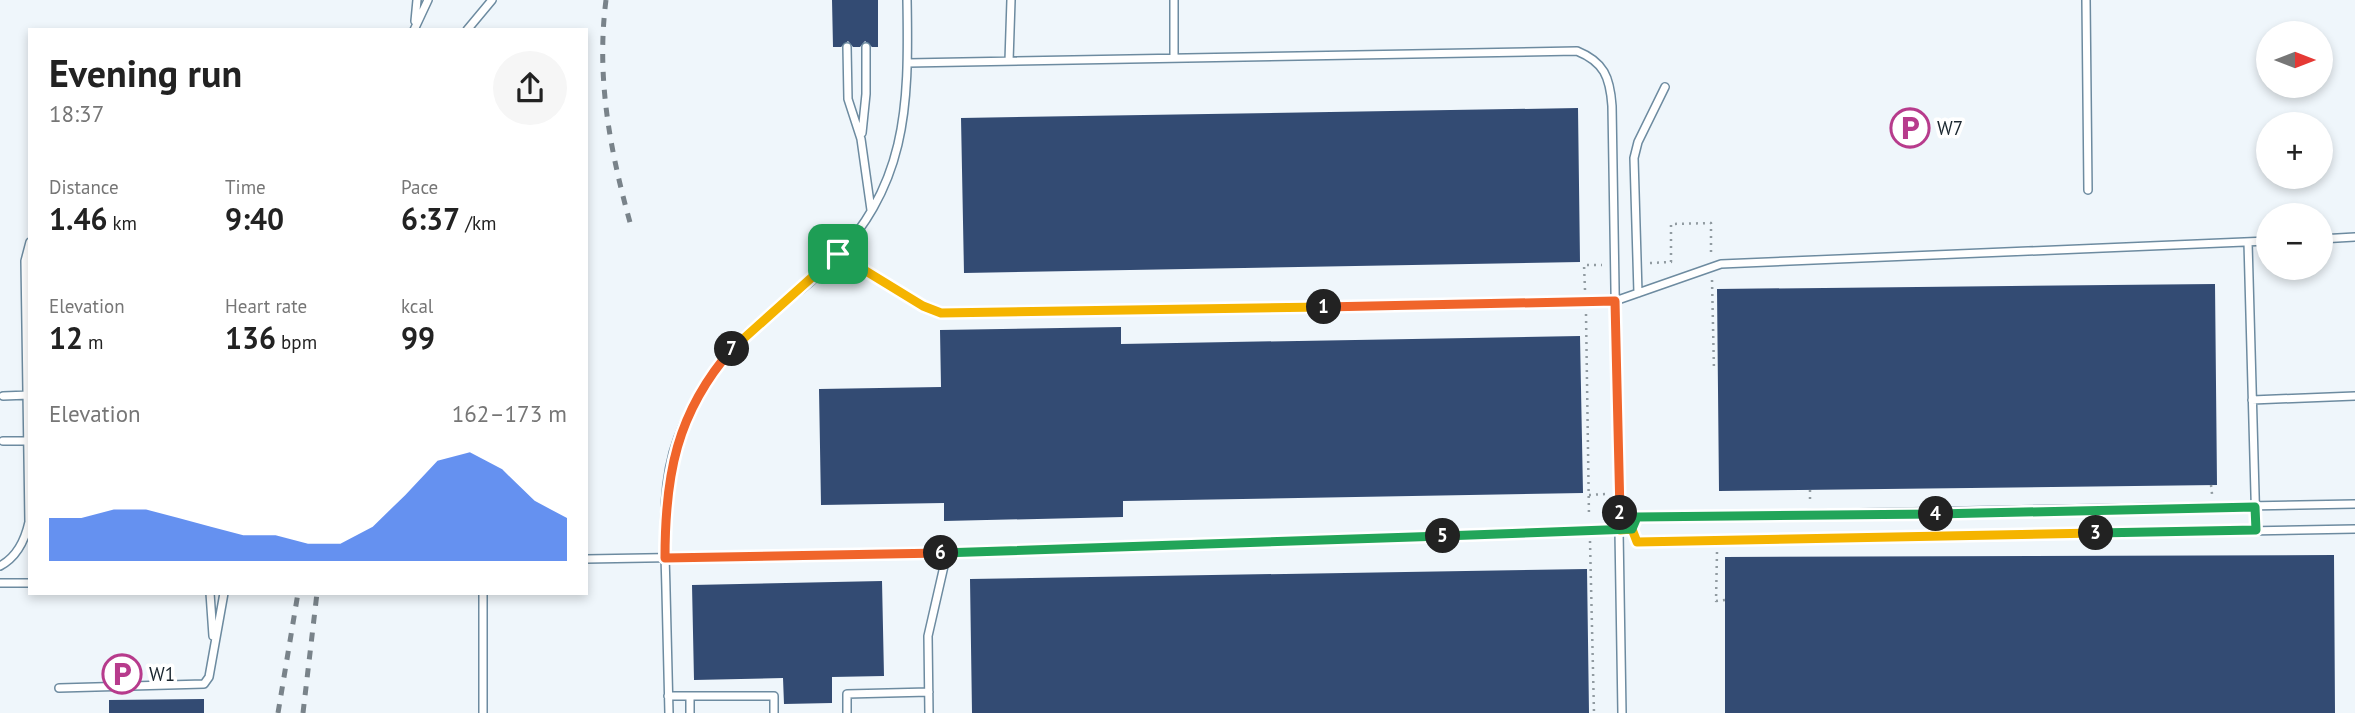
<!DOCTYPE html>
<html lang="en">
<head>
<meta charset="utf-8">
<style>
	body { margin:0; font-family:"PT Sans",sans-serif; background:#f6f6f6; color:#222; height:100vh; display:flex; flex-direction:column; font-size:26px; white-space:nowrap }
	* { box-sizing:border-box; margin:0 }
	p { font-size:23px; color:#767676 }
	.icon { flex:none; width:38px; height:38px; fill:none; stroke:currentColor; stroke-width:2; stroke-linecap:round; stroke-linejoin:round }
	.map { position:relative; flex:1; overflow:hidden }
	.sheet { position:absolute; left:28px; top:28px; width:560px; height:567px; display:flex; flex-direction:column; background:#fff; border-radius:0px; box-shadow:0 4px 10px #0003 }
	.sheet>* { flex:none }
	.needle { width:46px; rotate:90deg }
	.fabs { position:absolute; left:2256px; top:21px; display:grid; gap:14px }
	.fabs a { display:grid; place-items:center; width:77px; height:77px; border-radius:50%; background:#fff; box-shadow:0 4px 10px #0003; font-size:35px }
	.pin { position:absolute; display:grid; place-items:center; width:60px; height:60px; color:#fff; margin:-30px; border-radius:14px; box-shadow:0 4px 10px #0006 }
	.km { position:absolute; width:35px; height:35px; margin:-18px; border-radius:50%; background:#222; color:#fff; font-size:19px; line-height:35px; text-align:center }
	.round { display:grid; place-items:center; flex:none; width:74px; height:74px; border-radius:37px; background:#f6f6f6 }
	.summary { display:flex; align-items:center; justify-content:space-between; height:119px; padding:0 21px }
	h1 { font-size:38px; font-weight:700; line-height:52px }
	.stats { display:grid; grid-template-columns:repeat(3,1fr); gap:10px; height:119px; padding:7px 21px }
	.stats div { display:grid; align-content:center }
	.stats b { font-size:30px; font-weight:700 }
	.stats small { font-size:19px; font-weight:400 }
	.stats p { font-size:19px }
	.chart { height:196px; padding:14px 21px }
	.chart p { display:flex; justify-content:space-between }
	.chart svg { width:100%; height:126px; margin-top:7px; fill:#2563eb; opacity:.7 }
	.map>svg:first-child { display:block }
	.building { fill:#334b73 }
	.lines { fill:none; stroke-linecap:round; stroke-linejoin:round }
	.service-casing { stroke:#6d8ba0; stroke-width:10 }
	.path { stroke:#919ba1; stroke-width:2.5; stroke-dasharray:2 5; stroke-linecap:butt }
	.service { stroke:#fff; stroke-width:7 }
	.rail { stroke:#79838a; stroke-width:5; stroke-dasharray:9 9; stroke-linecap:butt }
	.split-1-casing { stroke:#fff; stroke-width:14 }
	.split-2-casing { stroke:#fff; stroke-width:14 }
	.split-3-casing { stroke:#fff; stroke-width:14 }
	.split-4-casing { stroke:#fff; stroke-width:14 }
	.split-5-casing { stroke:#fff; stroke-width:14 }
	.split-6-casing { stroke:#fff; stroke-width:14 }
	.split-7-casing { stroke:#fff; stroke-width:14 }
	.split-8-casing { stroke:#fff; stroke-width:14 }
	.split-1 { stroke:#f5b400; stroke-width:9 }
	.split-2 { stroke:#f0652b; stroke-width:9 }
	.split-3 { stroke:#f5b400; stroke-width:9 }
	.split-4 { stroke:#22a559; stroke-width:9 }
	.split-5 { stroke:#22a559; stroke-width:9 }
	.split-6 { stroke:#22a559; stroke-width:9 }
	.split-7 { stroke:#f0652b; stroke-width:9 }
	.split-8 { stroke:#f5b400; stroke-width:9 }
	.labels { text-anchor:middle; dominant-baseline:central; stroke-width:7; stroke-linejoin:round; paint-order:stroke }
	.poi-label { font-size:19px; fill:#1a262f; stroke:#fff; text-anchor:start }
</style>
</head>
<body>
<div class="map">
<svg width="2355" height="713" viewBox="0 0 2355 713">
	<rect width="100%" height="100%" fill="#eff6fb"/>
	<!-- building -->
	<path class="building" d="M832,0H878V47H872L865,41L860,47H853L848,41L841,47H833Z
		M1578,108L1580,262L964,273L961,118Z
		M2215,284L2217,485L1719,491L1717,289Z
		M1121,327V344L1580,336L1583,493L1123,501V517L944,521V503L821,505L819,389L941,387L940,330Z
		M2334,555L2335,713H1725V557Z
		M1587,569L1589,713H972L970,579Z
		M882,581L884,676L832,677V703L784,704L783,678L694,680L692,585Z
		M204,699V713H109V700Z"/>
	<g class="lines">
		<!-- service casing -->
		<g class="service-casing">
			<path id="service" d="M2086,0L2088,190
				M415,21L417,0
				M414,30L428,0
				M467,30L492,0
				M847,47L848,99L861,139L871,210
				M1174,58V0
				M1009,61L1011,0
				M908,63L1577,51C1604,62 1610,77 1612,106L1622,713
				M862,133L866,94V47
				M2320,239L2355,237
				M2248,242L2256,530
				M838,254L923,306L941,313L1615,301L1721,264L2268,241
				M1638,293L1634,158L1638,142L1665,87
				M3,396L29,395
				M2252,400L2355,396
				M3,441H30
				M2355,504L1637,517L1632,524L1637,542L2355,529
				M947,553L1632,529
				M586,559L947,553L928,636L929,713
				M0,566C17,557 25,540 29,522L25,261L30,242
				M0,583H30
				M210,593L213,636
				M59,688L204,684L209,677L224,593
				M668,696H774V713
				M690,696V713
				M483,713V593
				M669,713C668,672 667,632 666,591C665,542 660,485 678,438C691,404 711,371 736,344C763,316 797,296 825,269C908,188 909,108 907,0
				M847,713V694L929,692"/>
		</g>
		<!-- path -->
		<path class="path" d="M1650,263L1671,262V224L1711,223V256
			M1712,280L1714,371
			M1585,290L1584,265H1602
			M1586,314L1589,517
			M2211,485L2212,494
			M1810,490V502
			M1589,495L1606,494
			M1590,541L1594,713
			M1717,552L1716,601L1725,600"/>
		<!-- service -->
		<use href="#service" class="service"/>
		<!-- rail -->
		<path class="rail" d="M606,0C596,78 610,151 631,226
			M278,713L298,593
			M303,713L317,593"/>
	</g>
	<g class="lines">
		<!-- split-1 casing -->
		<g class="split-1-casing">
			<path id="split-1" d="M838,254L923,306L941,313L1324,307"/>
		</g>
		<!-- split-2 casing -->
		<g class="split-2-casing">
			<path id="split-2" d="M1324,307L1615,301L1620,513"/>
		</g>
		<!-- split-3 casing -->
		<g class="split-3-casing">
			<path id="split-3" d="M1620,513V530L1632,529L1637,542L2096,533"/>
		</g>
		<!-- split-4 casing -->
		<g class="split-4-casing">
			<path id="split-4" d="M1936,514L2255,507L2256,530L2096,533"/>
		</g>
		<!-- split-5 casing -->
		<g class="split-5-casing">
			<path id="split-5" d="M1443,536L1632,529L1637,517L1936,514"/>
		</g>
		<!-- split-6 casing -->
		<g class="split-6-casing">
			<path id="split-6" d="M941,553L1443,536"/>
		</g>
		<!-- split-7 casing -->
		<g class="split-7-casing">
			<path id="split-7" d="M732,349C676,413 665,476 665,558L941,553"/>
		</g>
		<!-- split-8 casing -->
		<g class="split-8-casing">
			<path id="split-8" d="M732,349L838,254"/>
		</g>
		<!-- split-1 -->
		<use href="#split-1" class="split-1"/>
		<!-- split-2 -->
		<use href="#split-2" class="split-2"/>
		<!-- split-3 -->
		<use href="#split-3" class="split-3"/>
		<!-- split-4 -->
		<use href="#split-4" class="split-4"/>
		<!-- split-5 -->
		<use href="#split-5" class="split-5"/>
		<!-- split-6 -->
		<use href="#split-6" class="split-6"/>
		<!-- split-7 -->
		<use href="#split-7" class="split-7"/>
		<!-- split-8 -->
		<use href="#split-8" class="split-8"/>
	</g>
	<!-- icons -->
	<defs>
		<g id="parking-ring" transform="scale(2.0125)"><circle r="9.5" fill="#fff" stroke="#b73b8c" stroke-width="1.5"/><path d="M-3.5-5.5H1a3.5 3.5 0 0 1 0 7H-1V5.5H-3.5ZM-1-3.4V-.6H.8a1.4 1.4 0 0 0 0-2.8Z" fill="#b73b8c"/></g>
	</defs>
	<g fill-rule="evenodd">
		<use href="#parking-ring" x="1910" y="128"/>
		<use href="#parking-ring" x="122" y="674"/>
	</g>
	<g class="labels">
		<!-- poi labels -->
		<g class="poi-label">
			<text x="1937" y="128">W7</text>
			<text x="149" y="674">W1</text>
		</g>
	</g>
</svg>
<div class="fabs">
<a><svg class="needle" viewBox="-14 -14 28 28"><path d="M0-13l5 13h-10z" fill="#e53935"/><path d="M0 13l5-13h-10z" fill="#767676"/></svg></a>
<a>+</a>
<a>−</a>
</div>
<div class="pin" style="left:838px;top:254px;background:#1e9e55"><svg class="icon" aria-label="arrive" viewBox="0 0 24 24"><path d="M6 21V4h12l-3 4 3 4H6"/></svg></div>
<b class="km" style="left:1324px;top:307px">1</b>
<b class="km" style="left:1620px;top:513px">2</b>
<b class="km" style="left:2096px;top:533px">3</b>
<b class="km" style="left:1936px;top:514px">4</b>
<b class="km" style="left:1443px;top:536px">5</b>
<b class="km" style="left:941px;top:553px">6</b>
<b class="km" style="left:732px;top:349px">7</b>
<section class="sheet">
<div class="summary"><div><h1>Evening run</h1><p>18:37</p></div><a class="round"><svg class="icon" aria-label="share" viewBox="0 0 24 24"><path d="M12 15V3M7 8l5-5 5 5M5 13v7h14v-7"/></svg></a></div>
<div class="stats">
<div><p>Distance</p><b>1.46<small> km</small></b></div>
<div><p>Time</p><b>9:40</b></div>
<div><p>Pace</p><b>6:37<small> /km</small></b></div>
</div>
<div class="stats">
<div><p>Elevation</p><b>12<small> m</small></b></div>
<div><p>Heart rate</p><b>136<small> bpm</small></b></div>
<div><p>kcal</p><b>99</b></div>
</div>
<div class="chart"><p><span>Elevation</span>162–173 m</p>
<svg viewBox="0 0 160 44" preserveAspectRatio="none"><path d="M0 44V29L10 29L20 26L30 26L40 29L50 32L60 35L70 35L80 38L90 38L100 32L110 21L120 9L130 6L140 12L150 23L160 29V44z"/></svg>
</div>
</section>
</div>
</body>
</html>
